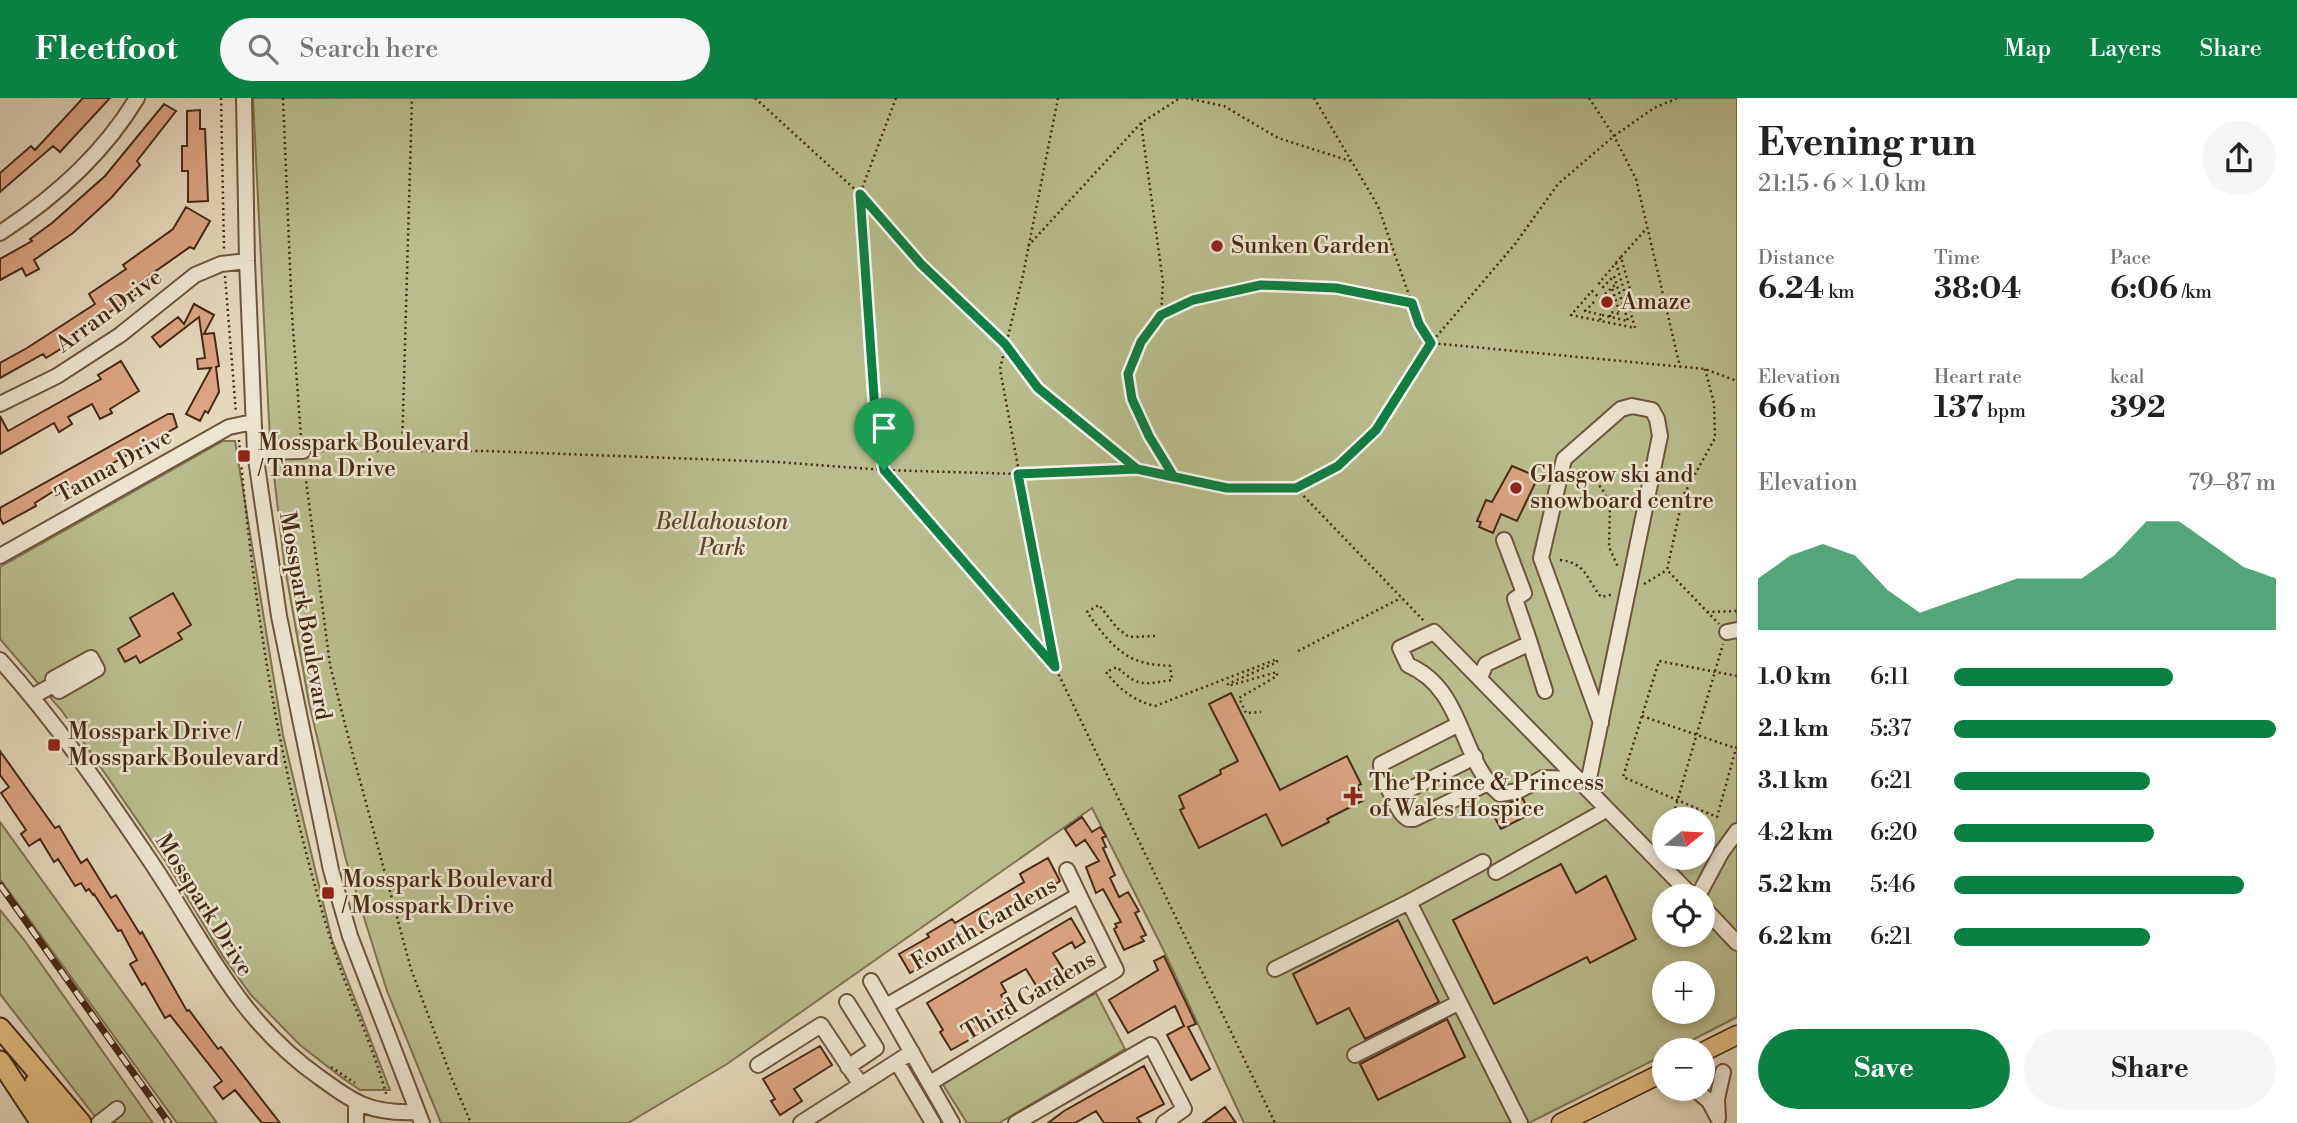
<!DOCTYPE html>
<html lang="en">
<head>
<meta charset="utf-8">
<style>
	body { margin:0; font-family:"Libre Bodoni",serif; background:#f6f6f6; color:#222; height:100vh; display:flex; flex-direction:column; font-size:26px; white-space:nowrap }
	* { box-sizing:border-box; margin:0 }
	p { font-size:23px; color:#767676 }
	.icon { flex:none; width:38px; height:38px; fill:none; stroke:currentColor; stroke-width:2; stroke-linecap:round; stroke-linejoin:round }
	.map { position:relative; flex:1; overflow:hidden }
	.panel { display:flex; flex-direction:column; background:#fff; width:560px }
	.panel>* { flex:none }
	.needle { width:46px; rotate:72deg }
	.controls { position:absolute; left:1652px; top:709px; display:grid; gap:14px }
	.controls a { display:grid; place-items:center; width:63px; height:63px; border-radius:50%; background:#fff; box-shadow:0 4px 10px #0003; font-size:35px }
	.pin { position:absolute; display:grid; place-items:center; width:60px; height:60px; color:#fff; margin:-72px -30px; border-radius:50% 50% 50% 0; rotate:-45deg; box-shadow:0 0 7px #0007 }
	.pin .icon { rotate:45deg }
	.round { display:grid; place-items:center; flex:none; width:74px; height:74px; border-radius:37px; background:#f6f6f6 }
	.overview { display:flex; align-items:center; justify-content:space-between; height:119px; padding:0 21px }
	h1 { font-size:38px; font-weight:700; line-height:52px }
	.metrics { display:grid; grid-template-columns:repeat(3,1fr); gap:10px; height:119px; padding:7px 21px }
	.metrics div { display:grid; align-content:center }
	.metrics b { font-size:30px; font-weight:700 }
	.metrics small { font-size:19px; font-weight:400 }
	.metrics p { font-size:19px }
	.chart { height:196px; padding:14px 21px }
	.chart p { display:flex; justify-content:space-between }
	.chart svg { width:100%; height:126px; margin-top:7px; fill:#0b8043; opacity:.7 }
	.primary-button { display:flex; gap:14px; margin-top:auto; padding:14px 21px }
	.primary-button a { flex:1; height:80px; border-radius:42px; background:#0b8043; color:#fff; font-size:28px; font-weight:700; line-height:80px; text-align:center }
	.primary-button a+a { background:#f6f6f6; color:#222 }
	ul { padding:0 21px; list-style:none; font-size:23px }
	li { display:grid; grid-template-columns:112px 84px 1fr; align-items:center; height:52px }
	li i { height:18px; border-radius:9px; background:#0b8043 }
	header { display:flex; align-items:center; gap:42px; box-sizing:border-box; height:98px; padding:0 35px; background:#0b8043; color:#fff }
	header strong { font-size:33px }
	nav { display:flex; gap:38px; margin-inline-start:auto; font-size:24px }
	.search { width:490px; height:63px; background:#f6f6f6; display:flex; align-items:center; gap:18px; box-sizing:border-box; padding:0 24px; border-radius:38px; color:#767676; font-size:26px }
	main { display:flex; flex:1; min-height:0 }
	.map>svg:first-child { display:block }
	.green { fill:#b9bd8d; stroke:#807450; stroke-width:2; fill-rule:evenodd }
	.building { fill:#dba581; stroke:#472a14; stroke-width:2 }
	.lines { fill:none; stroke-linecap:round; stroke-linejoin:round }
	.minor-casing { stroke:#6e563e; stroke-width:18 }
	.major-casing { stroke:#472a14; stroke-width:21 }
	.highway-casing { stroke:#472a14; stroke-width:23 }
	.path { stroke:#472a14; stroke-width:2.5; stroke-dasharray:2 3.5; stroke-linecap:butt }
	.minor { stroke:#ede6d3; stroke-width:14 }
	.major { stroke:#e2bc7e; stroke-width:18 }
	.highway { stroke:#e2bc7e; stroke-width:19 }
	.rail-casing { stroke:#472a14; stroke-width:7 }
	.rail { stroke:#ede6d3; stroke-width:4.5; stroke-dasharray:13; stroke-linecap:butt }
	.route-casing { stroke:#fff; stroke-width:14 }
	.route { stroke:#0b8043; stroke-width:9 }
	.poi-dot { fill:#8f2418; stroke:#ede6d3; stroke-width:2.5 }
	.labels { text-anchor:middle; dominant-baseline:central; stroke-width:5; stroke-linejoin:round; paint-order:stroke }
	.poi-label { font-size:23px; fill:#472a14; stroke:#ede6d3; text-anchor:start }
	.street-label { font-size:23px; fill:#472a14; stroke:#ede6d3 }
	.park-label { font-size:23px; font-style:italic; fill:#5e472c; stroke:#ede6d3 }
</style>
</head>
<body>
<header>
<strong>Fleetfoot</strong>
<div class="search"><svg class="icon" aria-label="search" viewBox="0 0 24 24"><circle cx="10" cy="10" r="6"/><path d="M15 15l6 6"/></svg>Search here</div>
<nav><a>Map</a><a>Layers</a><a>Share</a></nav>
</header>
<main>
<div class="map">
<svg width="1737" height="1025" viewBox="0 0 1737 1025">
	<rect width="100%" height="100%" fill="#e4d8bc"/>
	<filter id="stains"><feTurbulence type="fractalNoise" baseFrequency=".00286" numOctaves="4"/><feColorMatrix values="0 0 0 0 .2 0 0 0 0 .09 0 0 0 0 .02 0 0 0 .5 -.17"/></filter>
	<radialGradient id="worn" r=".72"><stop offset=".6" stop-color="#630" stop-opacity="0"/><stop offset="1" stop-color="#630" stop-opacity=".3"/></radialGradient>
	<!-- green -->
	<path class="green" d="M253,0H1737V919L1673,952H1664V957L1529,1025H1244L1164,853L1092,710L727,966L628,1025H441L387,893L346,762L309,605L284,464L270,343ZM1664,721H1703V760H1664ZM1664,798H1703V836H1664ZM1664,875H1703V914H1664Z
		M223,343H235L283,637L332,842L390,992H360L341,979L300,947L251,897L222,857L166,764L62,613L0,541V469Z
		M0,724L217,1025H177L0,781Z
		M0,812L25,843L153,1025H100L0,896Z
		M1096,895L1125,951L999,1025H967L942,985Z"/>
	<!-- building -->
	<path class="building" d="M83,0H110L60,54L53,48L0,94V75L31,48L35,52Z
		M164,6L176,13L137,63L140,67L111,100L73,135L34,162L39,171L26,178L22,170L0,182V161L32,143L30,141L52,125L105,78Z
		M200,12V31H205L208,103L188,104V73H182V48H187V13Z
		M186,109L210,123L194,151L190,149L133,189L137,196L65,244L67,247L46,260L43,256L0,280V265L27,250L95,206L89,196L126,171L123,167L173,131Z
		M194,206L214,217L204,236L214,235L219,268L216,269L219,294L208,315L205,313L200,323L186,316L211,270L198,271L197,261L205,260L199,219L160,249L152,239L178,219L184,226Z
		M121,263L139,293L110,311L112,315L100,321L92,306L68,319L72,326L59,334L54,325L0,356V318L8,333L101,281L98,277Z
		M168,316H173L177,329L56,397L54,393L35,405L36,408L3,426L0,420V410Z
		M1512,368L1538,379L1517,423L1501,416L1493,435L1479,429L1481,424L1477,423L1486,402L1492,404Z
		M173,495L191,527L178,535L182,541L140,565L136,558L125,564L118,551L140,538L130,520Z
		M1231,595L1280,692L1347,658L1361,686L1357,688L1364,702L1327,721L1329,724L1282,748L1266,716L1199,750L1180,712L1184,710L1179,698L1221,676L1220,672L1238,663L1209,606Z
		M0,653L55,730L59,728L81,765L87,761L111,800L116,797L140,836L142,834L187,913L189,912L218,951L221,949L280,1025H262L235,992L223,1001L214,989L222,983L170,917L165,920L145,885L142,887L130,866L137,862L121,832L118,833L94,796L93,797L89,791L86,793L81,785L75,788L58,761L54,764L40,741L29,748L21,736L26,732L1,695L9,689L0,677Z
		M1523,701L1530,716L1501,731L1491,713L1507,705Z
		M1082,719L1092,734L1100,729L1106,738L1102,740L1106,749L1103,750L1115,777L1110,780L1119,799L1128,794L1139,813L1135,815L1146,837L1141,839L1144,843L1124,852L1114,831L1117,829L1115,826L1121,824L1103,791L1096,795L1086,769L1099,763L1085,742L1076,748L1065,731Z
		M1048,760L1060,783L1054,787L1057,791L910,875L899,856L929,839L927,836L952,821L955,825L1024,784L1020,776Z
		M1561,766L1576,795L1606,778L1636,841L1590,865L1587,859L1494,906L1453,822Z
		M1071,820L1085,844L1075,850L1072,844L1053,855L1070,882L1048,896L1045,891L1040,894L1026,871L1001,885L1006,894L1001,897L1012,918L951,952L940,934L943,932L927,905Z
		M1398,822L1439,904L1365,941L1349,910L1317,926L1293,876Z
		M1164,858L1196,926L1188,929L1210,971L1191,982L1167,937L1184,928L1175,908L1128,935L1109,902L1158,872L1154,863Z
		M1447,921L1465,959L1378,1002L1360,966Z
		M820,948L832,967L794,991L802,1003L780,1017L771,1003L775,1001L763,981Z
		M1144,968L1164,1006L1137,1020L1141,1025H1104L1096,1013L1075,1025H1048L1064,1013Z
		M1225,1009L1236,1025H1203Z"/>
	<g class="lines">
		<!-- minor casing -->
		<g class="minor-casing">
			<path id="minor" d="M244,0L247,163L255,354L279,518L331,772L350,838L422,1025
				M0,135C54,100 104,55 137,0
				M0,306L57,278L120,237L195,177L221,166L247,163
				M255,354L303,353
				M1504,442L1524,495L1515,501L1530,545
				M0,458L229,329L253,324
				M1727,534L1737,532
				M0,562C55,623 101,690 147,758C203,840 235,920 319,979C355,1005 370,1016 416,1014
				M1480,579L1486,566L1530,545L1545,593
				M33,598L55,586L53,581L91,560L97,571L59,593L55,586
				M1459,626L1381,666C1380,675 1397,711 1404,718C1408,722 1409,721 1414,721L1488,685
				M1579,681L1543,680L1518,693L1500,696C1459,662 1465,591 1408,567L1400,550L1434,534L1692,798
				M1587,690L1660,338L1657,321L1652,312L1632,308L1621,311L1564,361L1541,460L1601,625
				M1394,699L1475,659
				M1483,764L1409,804L1520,1025
				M1496,774L1606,712
				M1698,798L1721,755L1737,733
				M1703,809L1737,845
				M1275,871L1409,804
				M871,883L952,1025
				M847,904L876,950L848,969
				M886,908L1079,797L1067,772
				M1355,957L1458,905
				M897,964L933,1025
				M758,967L821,927L861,987
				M930,985L1116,872L1079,797
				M1693,990L1709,1003L1718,1020L1717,1001L1723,974
				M99,1025L117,1011
				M356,1025V1005
				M801,1025L912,954
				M1016,1025L1151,947L1184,1011L1164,1025"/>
		</g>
		<!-- major casing -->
		<g class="major-casing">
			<path id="major" d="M1703,954L1737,937
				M1561,1025L1664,974"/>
		</g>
		<!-- highway casing -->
		<g class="highway-casing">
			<path id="highway" d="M0,930L81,1025
				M0,963L41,1025
				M35,985L61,1025"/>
		</g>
		<!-- path -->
		<path class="path" d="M221,0L224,151
			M283,0L292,217L301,339
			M755,0L860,96L921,166L1005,246L1038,290L1135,370
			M896,0L860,96L875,313L884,372L1055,569
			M1058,0L1023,177L1000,271L1055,569L1275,1025
			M1186,0L1224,8L1278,40L1350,63
			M1314,0L1378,108L1419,226L1431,245L1705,271L1737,283
			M1589,0L1614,38L1636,81L1680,269
			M1141,25L1163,184L1161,217L1141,244L1127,276L1132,301L1149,338L1173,377
			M1028,148L1141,25L1180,0
			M1621,159L1647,130
			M225,178L236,315
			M1605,196L1616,186
			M1601,201L1609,200L1611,206L1604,207L1601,201L1592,193L1571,217L1635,230L1616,165
			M1594,204L1585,213L1602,217
			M1161,217L1193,202L1261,187L1336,190L1410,205
			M1610,219L1611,214L1620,216L1612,190
			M1600,222L1602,217L1628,223L1614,178L1603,189L1599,185L1621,159L1632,199
			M1705,271L1714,305L1715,340L1683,398L1667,472L1719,526
			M239,342C254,513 281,684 333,849C349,899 373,947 387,999
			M402,352L412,0
			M316,353H486L777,364L884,372L1018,376L1137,371L1227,390H1296L1338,368L1376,332L1431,245L1515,146L1558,86L1614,38L1654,10L1678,0
			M304,367L330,567L349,642L411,871L452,981L471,1025
			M1582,374L1602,390L1610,409L1609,449L1618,469
			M1296,390L1425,524
			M1560,462C1587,465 1586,481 1601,499L1614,496
			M1644,486L1667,472
			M1707,514L1737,513
			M1155,538L1129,539L1117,530L1099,507L1087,514C1100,533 1118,558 1142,564C1151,567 1161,567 1170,568L1172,582C1144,586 1139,590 1117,569L1106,574C1119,591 1134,603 1155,608L1277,561V564L1228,586V588L1277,574V578L1239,600L1246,615L1261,614
			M1298,553L1401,500
			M1737,578L1659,563L1623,679L1717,719L1737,647
			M1642,618L1735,650
			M1672,721L1723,546
			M331,969L355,985"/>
		<!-- minor -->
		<use href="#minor" class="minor"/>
		<!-- major -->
		<use href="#major" class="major"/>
		<!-- highway -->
		<use href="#highway" class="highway"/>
		<!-- rail casing -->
		<g class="rail-casing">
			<path id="rail" d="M0,787L169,1025"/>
		</g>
		<!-- rail -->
		<use href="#rail" class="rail"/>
	</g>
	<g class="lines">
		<!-- route casing -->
		<g class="route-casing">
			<path id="route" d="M884,372L1055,569L1018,376L1137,371L1227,390H1296L1338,368L1376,332L1431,245L1419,226L1412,205L1336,190L1261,187L1193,202L1161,217L1141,244L1128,276L1132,301L1149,338L1174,379L1137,371L1038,290L1005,246L921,166L860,96L875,313L884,372"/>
		</g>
		<!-- route -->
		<use href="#route" class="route"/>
	</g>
	<!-- markers -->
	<g class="poi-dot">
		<circle cx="1217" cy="148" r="7"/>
		<circle cx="1607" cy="204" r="7"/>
		<rect x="237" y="351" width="14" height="14" rx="3.5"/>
		<circle cx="1516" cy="390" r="7"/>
		<rect x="47" y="640" width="14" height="14" rx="3.5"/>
		<path d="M1349.5 687.5h7v7h7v7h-7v7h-7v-7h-7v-7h7z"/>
		<rect x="321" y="788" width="14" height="14" rx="3.5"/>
	</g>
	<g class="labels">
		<!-- poi labels -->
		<g class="poi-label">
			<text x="1231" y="148">Sunken Garden</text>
			<text x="1621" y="204">Amaze</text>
			<text x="258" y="345">Mosspark Boulevard<tspan x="258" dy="26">/ Tanna Drive</tspan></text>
			<text x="1530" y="377">Glasgow ski and<tspan x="1530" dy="26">snowboard centre</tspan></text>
			<text x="68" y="634">Mosspark Drive /<tspan x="68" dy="26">Mosspark Boulevard</tspan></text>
			<text x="1369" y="685">The Prince &amp; Princess<tspan x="1369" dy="26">of Wales Hospice</tspan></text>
			<text x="342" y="782">Mosspark Boulevard<tspan x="342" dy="26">/ Mosspark Drive</tspan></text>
		</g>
		<!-- street labels -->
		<g class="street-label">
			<text transform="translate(109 213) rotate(-36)">Arran Drive</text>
			<text transform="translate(114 368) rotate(-29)">Tanna Drive</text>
			<text transform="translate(305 518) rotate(80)">Mosspark Boulevard</text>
			<text transform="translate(204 807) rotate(58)">Mosspark Drive</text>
			<text transform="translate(984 826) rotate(-30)">Fourth Gardens</text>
			<text transform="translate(1029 898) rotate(-31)">Third Gardens</text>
		</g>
		<!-- park labels -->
		<g class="park-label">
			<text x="722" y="424">Bellahouston<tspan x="722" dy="26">Park</tspan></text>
		</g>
	</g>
	<rect width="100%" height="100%" filter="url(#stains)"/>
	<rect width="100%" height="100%" fill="url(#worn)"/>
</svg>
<div class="controls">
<a><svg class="needle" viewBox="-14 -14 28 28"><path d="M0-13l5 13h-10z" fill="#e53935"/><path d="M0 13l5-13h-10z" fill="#767676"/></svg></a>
<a><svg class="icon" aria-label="locate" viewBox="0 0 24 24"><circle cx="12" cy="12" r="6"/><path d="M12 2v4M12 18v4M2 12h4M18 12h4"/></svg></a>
<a>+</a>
<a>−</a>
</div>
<div class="pin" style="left:884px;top:372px;background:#1e9e55"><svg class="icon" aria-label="arrive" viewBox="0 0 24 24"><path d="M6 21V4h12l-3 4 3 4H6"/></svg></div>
</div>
<section class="panel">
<div class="overview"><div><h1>Evening run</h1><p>21:15 · 6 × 1.0 km</p></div><a class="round"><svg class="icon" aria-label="share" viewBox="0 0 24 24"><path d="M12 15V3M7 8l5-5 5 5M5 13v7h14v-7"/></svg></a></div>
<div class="metrics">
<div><p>Distance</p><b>6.24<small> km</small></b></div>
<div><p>Time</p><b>38:04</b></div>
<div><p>Pace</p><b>6:06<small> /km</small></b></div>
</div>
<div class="metrics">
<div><p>Elevation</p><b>66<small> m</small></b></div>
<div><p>Heart rate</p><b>137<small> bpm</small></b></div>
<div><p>kcal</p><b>392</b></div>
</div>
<div class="chart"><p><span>Elevation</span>79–87 m</p>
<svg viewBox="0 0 160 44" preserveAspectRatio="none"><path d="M0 44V26L10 18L20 14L30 18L40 30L50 38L60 34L70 30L80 26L90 26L100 26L110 18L120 6L130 6L140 14L150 22L160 26V44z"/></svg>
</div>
<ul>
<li><b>1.0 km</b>6:11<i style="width:68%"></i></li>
<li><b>2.1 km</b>5:37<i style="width:100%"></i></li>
<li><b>3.1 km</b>6:21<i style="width:61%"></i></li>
<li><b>4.2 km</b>6:20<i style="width:62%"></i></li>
<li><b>5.2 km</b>5:46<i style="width:90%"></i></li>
<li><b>6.2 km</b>6:21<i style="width:61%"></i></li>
</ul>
<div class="primary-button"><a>Save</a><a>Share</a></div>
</section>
</main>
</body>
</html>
